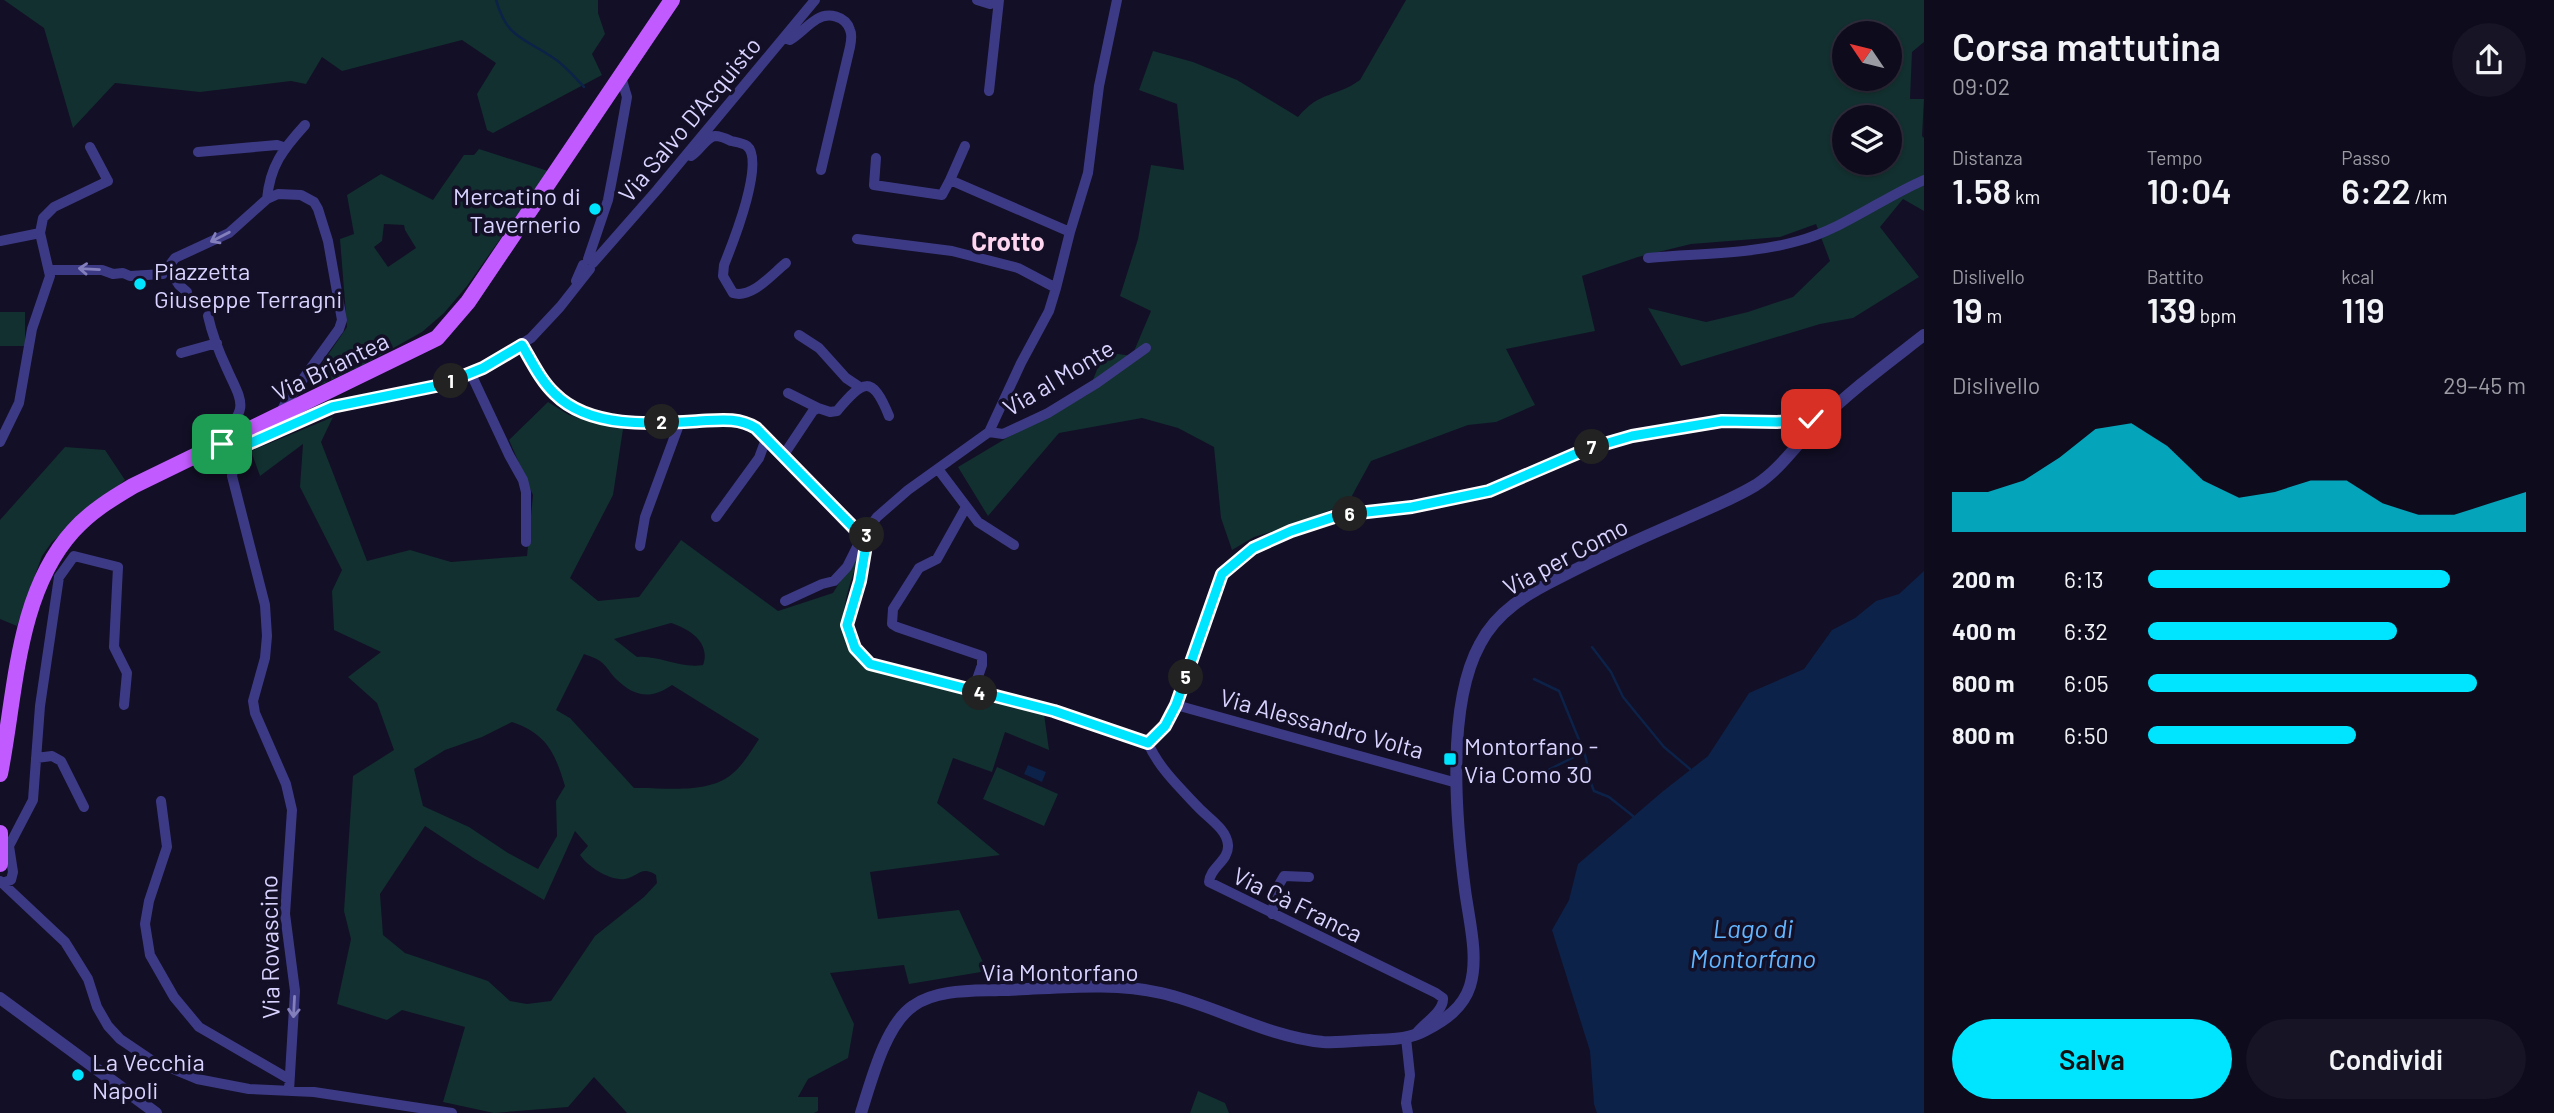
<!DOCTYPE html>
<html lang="it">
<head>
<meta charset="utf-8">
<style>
	body { margin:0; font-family:Barlow,sans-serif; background:#171425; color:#f1f3f6; height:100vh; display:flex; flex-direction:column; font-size:26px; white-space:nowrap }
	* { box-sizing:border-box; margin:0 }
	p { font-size:23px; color:#9b9ba3 }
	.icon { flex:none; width:38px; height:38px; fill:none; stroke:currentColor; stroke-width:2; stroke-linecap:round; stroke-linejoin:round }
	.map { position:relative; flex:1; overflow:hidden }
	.panel { display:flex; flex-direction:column; background:#0e0b1c; width:630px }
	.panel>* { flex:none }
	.needle { width:46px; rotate:305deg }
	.fabs { position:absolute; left:1832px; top:21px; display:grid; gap:14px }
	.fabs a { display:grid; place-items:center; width:70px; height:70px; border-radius:50%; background:#0e0b1c; box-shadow:0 2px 5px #0004,0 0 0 2px #2e2b3b; font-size:35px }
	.pin { position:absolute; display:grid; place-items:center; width:60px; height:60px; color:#fff; margin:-30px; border-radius:14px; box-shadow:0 4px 10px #0006 }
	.km { position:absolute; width:35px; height:35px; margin:-18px; border-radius:50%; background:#222; color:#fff; font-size:19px; line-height:35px; text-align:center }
	.round { display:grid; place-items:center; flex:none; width:74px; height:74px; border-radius:37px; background:#171425 }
	.overview { display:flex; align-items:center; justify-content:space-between; height:119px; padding:0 28px }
	h1 { font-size:38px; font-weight:600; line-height:52px }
	.metrics { display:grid; grid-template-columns:repeat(3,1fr); gap:10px; height:119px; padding:7px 28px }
	.metrics div { display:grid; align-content:center }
	.metrics b { font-size:35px; font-weight:600 }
	.metrics small { font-size:19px; font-weight:400 }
	.metrics p { font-size:19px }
	.chart { height:196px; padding:14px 28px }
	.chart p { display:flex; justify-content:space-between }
	.chart svg { width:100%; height:126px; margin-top:7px; fill:#00e5ff; opacity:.7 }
	.button { display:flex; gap:14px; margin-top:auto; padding:14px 28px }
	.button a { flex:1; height:80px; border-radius:42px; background:#00e5ff; color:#111; font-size:28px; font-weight:600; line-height:80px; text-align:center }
	.button a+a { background:#171425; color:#f1f3f6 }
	ul { padding:0 28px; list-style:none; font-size:23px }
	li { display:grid; grid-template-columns:112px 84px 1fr; align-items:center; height:52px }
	li i { height:18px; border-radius:9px; background:#00e5ff }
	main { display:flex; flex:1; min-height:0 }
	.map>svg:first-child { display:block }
	.green { fill:#12302f; fill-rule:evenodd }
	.water { fill:#0c2248 }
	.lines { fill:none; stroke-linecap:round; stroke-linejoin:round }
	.stream { stroke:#0c2248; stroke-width:2.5 }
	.minor { stroke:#3d3a85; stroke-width:10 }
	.tertiary { stroke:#3d3a85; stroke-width:12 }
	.primary { stroke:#c25bff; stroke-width:16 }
	.oneway { stroke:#837fbc }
	.route-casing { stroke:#fff; stroke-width:14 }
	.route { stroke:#00e5ff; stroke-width:9 }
	.poi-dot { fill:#00e5ff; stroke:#130f26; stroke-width:2.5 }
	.labels { text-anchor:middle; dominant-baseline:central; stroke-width:7; stroke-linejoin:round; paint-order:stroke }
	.street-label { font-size:24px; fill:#d9d4ff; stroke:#130f26 }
	.poi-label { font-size:24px; fill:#d9d4ff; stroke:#130f26; text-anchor:start }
	.neighbourhood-label { font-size:26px; font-weight:bold; fill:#ffd6f0; stroke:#130f26 }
	.water-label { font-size:26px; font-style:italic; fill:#62b6ff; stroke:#130f26 }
</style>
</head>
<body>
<main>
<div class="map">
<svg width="1924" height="1113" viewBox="0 0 1924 1113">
	<rect width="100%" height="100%" fill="#130f26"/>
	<!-- green -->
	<path class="green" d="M4,0H598V13L605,34L592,54L602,75L493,133L487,130L477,94L496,63L462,40L342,71L322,57L306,84L291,81L200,92L115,83L73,128L44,28Z
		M1406,0H1924V42L1912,52L1910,99H1924L1922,136L1924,138V211L1903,199L1880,227L1919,277L1853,318L1820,324L1681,366L1648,308L1706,322L1748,312L1793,297L1830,261L1816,224L1780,237L1691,244L1638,257L1582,276L1595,331L1506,349L1535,405L1496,422L1468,425L1371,461L1348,503L1287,527L1254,537L1232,550L1221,518L1214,447L1178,428L1142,418L1059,433L988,516L958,467L1020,430L1087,395L1104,352L1132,356L1151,311L1120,296L1138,239L1151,165L1184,170L1177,104L1139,90L1153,51L1193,62L1237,80L1298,117C1321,90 1335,98 1360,80ZM1844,33H1890V79H1844ZM1844,117H1890V163H1844Z
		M479,149L548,171L467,286L444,313L422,332L363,365L316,387L310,384V381L347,327L340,239L354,234L347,195L381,174L433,200L464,155H474ZM384,224L404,225L405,230L416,248L388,267L374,247L382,241Z
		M0,312H25V346H0Z
		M548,402L569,415L623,429L613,495L570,578L598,601L639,597L681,540L778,611L833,593L863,544C855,573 835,612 848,642C853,654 866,662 876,670L1044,714L1049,750L1005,732L992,772L953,758L937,803L1000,855L870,872L878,919L959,910L987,971L909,984L904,965L830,973L854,1024L848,1058L808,1079L798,1097H818V1111L814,1113H627L594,1077L568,1107L494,1113L443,1102L465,1027L402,1010L387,1020L337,1004L351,939L344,911L353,776L394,750L377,703L348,677L381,652L334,630L332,591L342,570L300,487L303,444L260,476L251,451L333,417L321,442L367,561L410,550L451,562L527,556L533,495L509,440ZM671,623C690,629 711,643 703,665C680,669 659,655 637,657L614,639ZM584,654C589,656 596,658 600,661C606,665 610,673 616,679C635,697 650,700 672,685L759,739C751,751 743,765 732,774C707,795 664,787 634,788L570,718L556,710ZM512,722C547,734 555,753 565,786L556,801L557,836L538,869L508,853L469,827L423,806L414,769L445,750L482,737ZM425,826L475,859L544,900L575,831L588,846L580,855C588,867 610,881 625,879C638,877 641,865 656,875L657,883L644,897L595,936L551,1001L527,1004L510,1001L488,981L405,953L383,935L380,894Z
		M65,447L105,450L125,480L52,542L42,556L17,626L0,619V520Z
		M997,767L1058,794L1044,826L983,799Z
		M1198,1091L1225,1103L1229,1113H1190Z"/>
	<!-- water -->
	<path class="water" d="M1924,571V1113H1597L1594,1104L1590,1051L1552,930L1569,900L1578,864L1662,792L1708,756L1749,693L1804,669L1832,630L1855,618L1876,601L1899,594Z
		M1028,765L1046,772L1042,782L1024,774Z"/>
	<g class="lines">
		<!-- stream -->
		<path class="stream" d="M496,0C507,38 522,37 552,57C564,64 574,77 584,87
			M1592,647L1611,672L1623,697L1664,747L1690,769
			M1534,679L1559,691L1584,752
			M1507,781L1528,784L1550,769L1584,752C1589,766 1588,778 1594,791L1609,797L1633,816"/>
		<!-- minor -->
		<path class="minor" d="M977,0L990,4L998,0
			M784,38L790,40C800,34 807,25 817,19C828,12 846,16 850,30C852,34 851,42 850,47L821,170
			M989,91L999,0
			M198,152L277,145L283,147
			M691,156C699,152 706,137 715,136C720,136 727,139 731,141C735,142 743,143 747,146C766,161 732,245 724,265L723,276L733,293C752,299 772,274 786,263
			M876,158L874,185L942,195L950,180L1070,232
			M950,180L965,146
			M267,199C270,166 283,149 305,125
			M857,239L952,251L1018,268L1056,288
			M0,241L40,233
			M1648,258C1698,253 1748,255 1798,241C1841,230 1884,197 1924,180
			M588,259L608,200L617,153L627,97L621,77
			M593,263L657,190L815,0
			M168,268L179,285L187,292
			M50,270H102L113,274L123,273L130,276L163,274L175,258L229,233L267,199L278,194L301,195L314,202L318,209L328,241L342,320L339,329L285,404L280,414
			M576,281L583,265
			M208,316C212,334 219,352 227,369C241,401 251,408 220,436L222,444
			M799,335L819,348L846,378L858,386
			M522,345C532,362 541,381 555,394C590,429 654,424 699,421C719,419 738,417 756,428L854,528L868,532
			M181,353L217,343
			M471,374L509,455L523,480L526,492V542
			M788,393L818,408
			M989,432L1003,434L1048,413L1097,383L1146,348
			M236,438L237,449L232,476L265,605L267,636L265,658L253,701L255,713L286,784L292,810L285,914L295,991L289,1091
			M0,442L19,403L32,329L50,276L40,233L43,218L54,207L108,181L90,147
			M237,449L332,407L441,385L483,368L531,338L560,307L590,269
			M783,456L813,411L818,408L830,412L837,411C863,380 872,374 889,416
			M938,469L978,522L1014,545
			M966,507L937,559L919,568L893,609L892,624L897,627L982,656V665L973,691
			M716,517L759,458L766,439
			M868,532L860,581L847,625L855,647L870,665L1054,711L1148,743L1165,726L1176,705L1222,574L1253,548L1291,531L1340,515L1412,507L1489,491L1587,449L1632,436L1722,421L1777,422L1811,419L1817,424
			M640,546L645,517L680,422
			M785,601L822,584L834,581L847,567L862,537L877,517L908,490L989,432L1021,363L1049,311L1056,288L1070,232L1088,173L1099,86L1117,0
			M1176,705L1457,783
			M1148,743C1158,767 1180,788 1198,807C1208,818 1227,829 1228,845C1229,861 1210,867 1209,882L1436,993L1443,998C1444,1012 1423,1023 1414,1036
			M36,758L52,756L61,761L84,807
			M161,801L167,847L149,901L145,924L150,955L174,997L199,1027L289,1079
			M0,881L65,942L88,979L97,1007L108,1026L120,1039L151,1060L197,1079L249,1089L314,1092L452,1113
			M2,883L11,880L13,872L9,846L33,800L40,706L59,577L74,556L118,567L114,647L127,673L124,705
			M1272,914L1277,888L1284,876L1309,877
			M1406,1038L1410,1075L1406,1103L1408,1113"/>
		<!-- tertiary -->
		<path class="tertiary" d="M0,998L156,1113
			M861,1113C871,1082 885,1025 913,1006C936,989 973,991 1000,990C1052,989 1109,981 1161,993C1215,1005 1267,1037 1323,1042C1338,1043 1355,1041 1371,1040C1391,1039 1408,1040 1426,1030C1445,1020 1463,1008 1470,986C1479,957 1469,920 1465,890C1456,821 1446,706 1480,644C1497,611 1527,594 1559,578C1599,557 1641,538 1683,520C1707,509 1733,499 1756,485C1781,469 1797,443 1818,423C1851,390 1888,363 1924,335"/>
		<!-- primary -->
		<path class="primary" d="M0,774C16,694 16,594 73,531C90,512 111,499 133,486L437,338L468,302L672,0
			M0,833V864"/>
	</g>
	<!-- one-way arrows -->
	<defs><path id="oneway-shaft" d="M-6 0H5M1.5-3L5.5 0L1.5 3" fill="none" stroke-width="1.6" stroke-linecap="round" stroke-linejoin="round" transform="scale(1.75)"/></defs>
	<g class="oneway">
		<use href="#oneway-shaft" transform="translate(220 237) rotate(153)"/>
		<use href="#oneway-shaft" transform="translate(89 269) rotate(-177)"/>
		<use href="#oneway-shaft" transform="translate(294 1007) rotate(93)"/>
	</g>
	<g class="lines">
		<!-- route casing -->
		<g class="route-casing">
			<path id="route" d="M222,444L236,438L237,449L332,407L441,385L483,368L522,345C532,362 541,381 555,394C590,429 654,424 699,421C719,420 738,417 756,428L854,528L868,533L860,581L847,625L855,648L870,664L1054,711L1148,743L1165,726L1176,705L1222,574L1253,548L1291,531L1340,515L1412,507L1489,491L1587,449L1632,436L1722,421L1777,422L1811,419"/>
		</g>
		<!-- route -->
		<use href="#route" class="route"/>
	</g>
	<!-- markers -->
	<g class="poi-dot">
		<circle cx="595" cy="209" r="7"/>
		<circle cx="140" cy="284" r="7"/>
		<rect x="1443" y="752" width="14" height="14" rx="3.5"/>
		<circle cx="78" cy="1075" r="7"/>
	</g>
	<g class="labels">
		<!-- street labels -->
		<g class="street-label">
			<text transform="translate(689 119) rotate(-50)">Via Salvo D'Acquisto</text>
			<text transform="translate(330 366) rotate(-26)">Via Briantea</text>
			<text transform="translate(1058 377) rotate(-31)">Via al Monte</text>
			<text transform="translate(1565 556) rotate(-28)">Via per Como</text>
			<text transform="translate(1322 723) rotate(15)">Via Alessandro Volta</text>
			<text transform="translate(1298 904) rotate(26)">Via Cà Franca</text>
			<text transform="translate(269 947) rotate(-91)">Via Rovascino</text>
			<text x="1060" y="971">Via Montorfano</text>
		</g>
		<!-- poi labels -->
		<g class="poi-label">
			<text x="581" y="195" text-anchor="end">Mercatino di<tspan x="581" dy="28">Tavernerio</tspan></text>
			<text x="154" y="270">Piazzetta<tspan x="154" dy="28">Giuseppe Terragni</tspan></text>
			<text x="1464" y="745">Montorfano -<tspan x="1464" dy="28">Via Como 30</tspan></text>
			<text x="92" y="1061">La Vecchia<tspan x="92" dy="28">Napoli</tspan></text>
		</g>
		<!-- neighbourhood labels -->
		<g class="neighbourhood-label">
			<text x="1008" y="240">Crotto</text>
		</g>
		<!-- water labels -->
		<g class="water-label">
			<text x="1753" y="927">Lago di<tspan x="1753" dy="30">Montorfano</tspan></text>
		</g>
	</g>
</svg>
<div class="fabs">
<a><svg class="needle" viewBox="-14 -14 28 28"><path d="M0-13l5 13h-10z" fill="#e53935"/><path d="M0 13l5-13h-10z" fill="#9b9ba3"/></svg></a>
<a><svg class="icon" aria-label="layers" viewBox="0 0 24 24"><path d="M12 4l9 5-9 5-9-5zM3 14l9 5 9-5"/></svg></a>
</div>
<div class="pin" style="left:222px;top:444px;background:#1e9e55"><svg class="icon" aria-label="arrive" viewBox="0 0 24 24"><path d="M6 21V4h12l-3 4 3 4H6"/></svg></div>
<div class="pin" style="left:1811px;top:419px;background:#d93025"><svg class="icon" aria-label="check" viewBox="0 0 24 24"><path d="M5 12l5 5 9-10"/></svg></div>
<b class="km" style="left:451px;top:381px">1</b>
<b class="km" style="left:662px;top:422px">2</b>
<b class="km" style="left:867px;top:535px">3</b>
<b class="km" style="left:980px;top:693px">4</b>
<b class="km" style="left:1186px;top:677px">5</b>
<b class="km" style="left:1350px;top:514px">6</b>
<b class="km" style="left:1592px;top:447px">7</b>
</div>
<section class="panel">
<div class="overview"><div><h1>Corsa mattutina</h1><p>09:02</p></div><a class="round"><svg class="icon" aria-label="share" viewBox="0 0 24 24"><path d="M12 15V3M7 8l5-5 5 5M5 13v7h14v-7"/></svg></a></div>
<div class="metrics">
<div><p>Distanza</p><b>1.58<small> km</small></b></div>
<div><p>Tempo</p><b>10:04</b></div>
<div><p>Passo</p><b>6:22<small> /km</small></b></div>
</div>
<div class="metrics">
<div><p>Dislivello</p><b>19<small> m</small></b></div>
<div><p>Battito</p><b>139<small> bpm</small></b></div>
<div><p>kcal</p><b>119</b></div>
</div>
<div class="chart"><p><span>Dislivello</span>29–45 m</p>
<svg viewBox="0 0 160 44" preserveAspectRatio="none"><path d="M0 44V30L10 30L20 26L30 18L40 8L50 6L60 14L70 26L80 32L90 30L100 26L110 26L120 34L130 38L140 38L150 34L160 30V44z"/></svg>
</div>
<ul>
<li><b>200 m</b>6:13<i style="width:80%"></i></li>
<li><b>400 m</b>6:32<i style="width:66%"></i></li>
<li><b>600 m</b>6:05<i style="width:87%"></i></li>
<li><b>800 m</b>6:50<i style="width:55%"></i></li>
</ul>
<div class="button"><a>Salva</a><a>Condividi</a></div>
</section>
</main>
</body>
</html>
